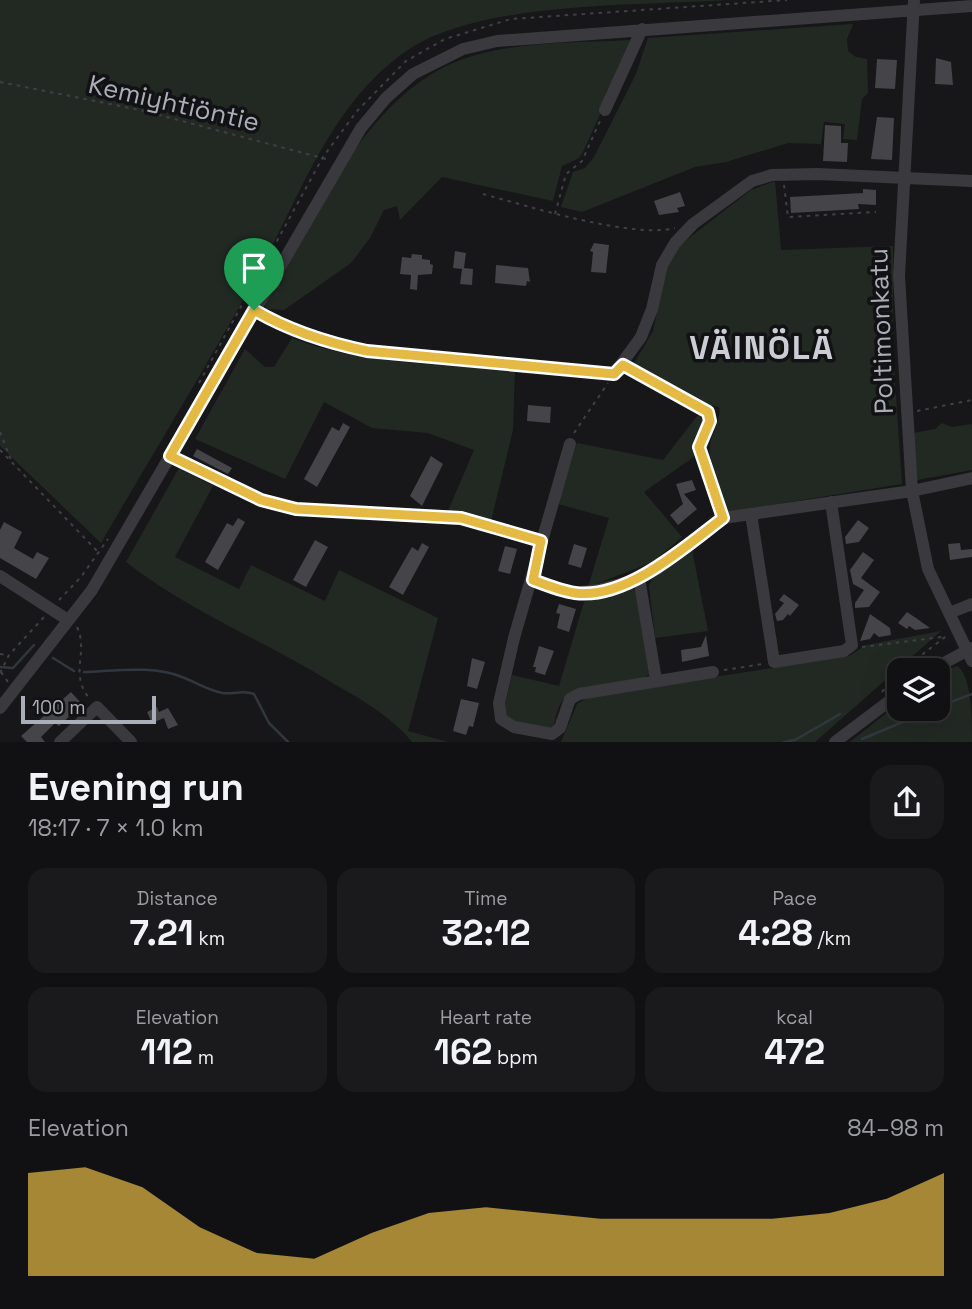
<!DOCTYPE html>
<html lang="en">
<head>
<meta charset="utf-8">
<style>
	body { margin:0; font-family:"Space Grotesk",sans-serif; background:#1a1a1c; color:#f1f3f6; height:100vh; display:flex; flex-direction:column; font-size:26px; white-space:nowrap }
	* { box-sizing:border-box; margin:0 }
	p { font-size:23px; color:#9c9da0 }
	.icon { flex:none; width:38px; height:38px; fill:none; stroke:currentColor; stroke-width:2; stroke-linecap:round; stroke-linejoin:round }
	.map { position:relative; height:742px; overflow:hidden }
	.details { display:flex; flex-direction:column; background:#111113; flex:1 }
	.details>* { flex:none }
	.buttons { position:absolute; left:887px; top:658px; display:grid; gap:14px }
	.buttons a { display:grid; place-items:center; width:63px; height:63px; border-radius:14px; background:#111113; box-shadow:0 7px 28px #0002,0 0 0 2px #303133; font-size:35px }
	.scale { position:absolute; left:21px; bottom:18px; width:135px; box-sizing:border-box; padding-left:7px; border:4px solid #aaaeb8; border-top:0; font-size:19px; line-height:24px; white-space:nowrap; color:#aaaeb8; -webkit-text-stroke:5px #121214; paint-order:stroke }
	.pin { position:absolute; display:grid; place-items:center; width:60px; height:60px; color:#fff; margin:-72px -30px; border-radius:50% 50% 50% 0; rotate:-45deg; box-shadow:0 0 7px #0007 }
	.pin .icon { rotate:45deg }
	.round { display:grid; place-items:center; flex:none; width:74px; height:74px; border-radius:21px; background:#1a1a1c }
	.headline { display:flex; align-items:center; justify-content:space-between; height:119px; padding:0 28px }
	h1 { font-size:38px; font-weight:700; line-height:52px }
	.stats { display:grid; grid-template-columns:repeat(3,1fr); gap:10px; height:119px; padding:7px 28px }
	.stats div { display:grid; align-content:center; border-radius:18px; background:#1a1a1c; text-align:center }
	.stats b { font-size:35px; font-weight:700 }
	.stats small { font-size:19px; font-weight:400 }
	.stats p { font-size:19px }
	.chart { height:196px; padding:14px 28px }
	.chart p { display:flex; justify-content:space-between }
	.chart svg { width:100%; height:126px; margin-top:7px; fill:#e4ba44; opacity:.7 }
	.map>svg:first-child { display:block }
	.green { fill:#222923 }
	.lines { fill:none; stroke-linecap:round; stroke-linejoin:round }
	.stream { stroke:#30373e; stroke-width:2.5 }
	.building { fill:#444449 }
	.path { stroke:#3f4045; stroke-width:2; stroke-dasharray:3.5 5; stroke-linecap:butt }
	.minor { stroke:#39393e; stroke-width:12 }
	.route-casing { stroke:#fff; stroke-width:14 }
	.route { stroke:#e4ba44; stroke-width:9 }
	.labels { text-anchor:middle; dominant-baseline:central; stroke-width:7; stroke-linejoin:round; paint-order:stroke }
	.street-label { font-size:26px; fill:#aaaeb8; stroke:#121214 }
	.district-label { font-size:33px; font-weight:bold; letter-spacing:2px; fill:#cbcdd4; stroke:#121214 }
</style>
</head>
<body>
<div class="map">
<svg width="972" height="742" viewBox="0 0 972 742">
	<rect width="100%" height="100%" fill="#171719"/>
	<!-- green -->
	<path class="green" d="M0,0H727C639,6 485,1 411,48C332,99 301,195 258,273C208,364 153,453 101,543L0,446Z
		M853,24L847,39L848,51L856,57L867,59L868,93L862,99L857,140L843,139L845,124L824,122L821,144L788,143L726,162L695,167L582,212L561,207L573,172L585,168L594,157L636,74L648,38Z
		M630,40L632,43L584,150L579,158L562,166L553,201L442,177L400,220L397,206L384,210L370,238L351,263L284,310L266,309L265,303C315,218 367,91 466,58C517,41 577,43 630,40Z
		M775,181L781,250L893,246V352L902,484L728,512C720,493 710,470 710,449C710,434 722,420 719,407L706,404L632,367L653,331L667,264L680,245L751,190Z
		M292,338C361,365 441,364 515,370L513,430L491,521L448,511L474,450L428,433L372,428L324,402L285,479L195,439L245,349L265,367H274Z
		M701,411L705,416V425L694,439L695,456L644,492L682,537L653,562L588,587L609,518L558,504L577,443L663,460Z
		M942,423L952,427L972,424V470L917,480L913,433L935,429Z
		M179,468L213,486L175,557L239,589L251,565L325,601L339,570L438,618L408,731L448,742H412C390,715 360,699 331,682C264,641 187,610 126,562Z
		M692,550L708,631L655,638L649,586L652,578Z
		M633,588L636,593L649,674L644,678L577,689C560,697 558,707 554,725L548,729L510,722L503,712L512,675L559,686L584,602Z
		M941,631L815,742H561L577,704L591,696L849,656L866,645Z
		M957,666C972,675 972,720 972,742H850L899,703L900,709H938V675Z"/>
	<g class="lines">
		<!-- stream -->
		<path class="stream" d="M53,658L74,671
			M0,667L13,668L34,645
			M84,672C114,671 154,665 182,677C195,682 208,690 222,693C234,695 242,689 254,694L269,723L288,742
			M938,707L972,694
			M862,739L934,709
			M784,742L795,740L840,714"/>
	</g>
	<!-- building -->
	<path class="building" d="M936,58L951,62L953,85L935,84Z
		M877,59L897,60L895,89L875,88Z
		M877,117L894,118L892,160L871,159Z
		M825,125L841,126V143H848L847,162L823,161Z
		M863,189L876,190V205L858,204L859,209L791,213L790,197L863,193Z
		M680,192L685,206L677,208L679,212L659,215L654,201Z
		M594,243L609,245L606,273L591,272L593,252L590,251Z
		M455,251L466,253L464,268L473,269L472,285L460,284L462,269L453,268Z
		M412,254L422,255V259L430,260V264L433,265L432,274L418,275L417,290L410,289L411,275L400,274L402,257L411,258Z
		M496,265L528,268L530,282L527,281L526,286L495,283Z
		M528,405L551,407L550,423L527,421Z
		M343,423L350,427L317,487L304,479L332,427L339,431Z
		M197,449L232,468L228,474L193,456Z
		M431,456L443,464L422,506L410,496Z
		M692,480L696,490L684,494L697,509L678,525L670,515L683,504L676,484Z
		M238,518L245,522L218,570L205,562L227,523L233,526Z
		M858,520L869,528L859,542L846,544L845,537Z
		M4,522L22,532L14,548L33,559L37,552L49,558L36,579L0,558V530Z
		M315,540L328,547L306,587L293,580Z
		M422,543L429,547L403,595L389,587L412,547L418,551Z
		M960,543L961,550L972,549V557L950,560L948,544Z
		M574,544L587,548L581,568L568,564Z
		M505,546L517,549L510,574L498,571Z
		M863,552L874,560L861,578L880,592L869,607L855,608V603L864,590L853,584L850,570Z
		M784,594L799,605L790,616L788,614L783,620L777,621L775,614L784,603L779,600Z
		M559,604L576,609L569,632L557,628L560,614L556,613Z
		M907,612L916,618L930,628L915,630L909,626L907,629L898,623Z
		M870,614L890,628L891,635L879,637L874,633L870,639L860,641Z
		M706,635L709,656L682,662L681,650L701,647Z
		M539,646L554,651L545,675L535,672L536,667H533Z
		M472,658L485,662L477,689L467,686Z
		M71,692L81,703L73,713L59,726L55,723L41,737L45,742H27L21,736Z
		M461,699L479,703L473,727L469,726L466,735L453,731Z
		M157,707L159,712L168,708L178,725L168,729L164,718L152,723L147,712Z"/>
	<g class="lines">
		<!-- path -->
		<path class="path" d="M0,82L140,110L330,160
			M784,185L788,217L876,212
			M483,194C528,206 632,239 675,228
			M555,214L566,174L582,161L600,121
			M630,369L708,412L710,421L699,447L720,509
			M199,383L323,157L357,111L406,61L445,39L511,19L787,0
			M917,411L972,400
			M0,432L11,460
			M574,433L608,383
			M0,450L99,553
			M447,517L461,518L533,539
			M59,600L81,577L108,539
			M77,627C89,652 69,673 89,698
			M862,647L942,637
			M0,654L8,655
			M724,670L763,664
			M902,670L949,634
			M1,672L8,682
			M0,673L9,655L44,617
			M882,692L900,672"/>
		<!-- minor -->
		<path class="minor" d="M914,0L899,276L912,491L928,569L972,661
			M605,110L642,29
			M254,310C288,330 328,342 367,351L614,374L641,337L652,309L662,265L675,243L693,224L752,181L772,175L818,174L972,181
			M570,444L514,638L499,703L501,719L514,727L552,734L560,728L570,699L579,694L713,672
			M170,456L261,500L296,509L435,517
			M751,514L774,662L844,651L852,645L831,502
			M0,576L68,620
			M639,578L656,680
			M533,581L576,593L598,590L628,582L657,569L723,518L912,491L972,478
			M949,613L972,604
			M931,670L972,648
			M0,708L92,590L361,128L386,98L413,74L463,49L497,41L972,6
			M60,742L97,707L131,742
			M835,742L900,693"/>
	</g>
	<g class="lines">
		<!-- route casing -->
		<g class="route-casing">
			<path id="route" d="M254,310C288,330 328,343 367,351L614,374L623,365L708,412L710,421L699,447L723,518C685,547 626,600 575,593C561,591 546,585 533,580L541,541L461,518L296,509L261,500L170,456Z"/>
		</g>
		<!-- route -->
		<use href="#route" class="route"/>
	</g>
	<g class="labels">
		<!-- street labels -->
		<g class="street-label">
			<text transform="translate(174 103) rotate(13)">Kemiyhtiöntie</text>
			<text transform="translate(881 331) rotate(-92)">Poltimonkatu</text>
		</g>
		<!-- district labels -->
		<g class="district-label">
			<text x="762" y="348">VÄINÖLÄ</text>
		</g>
	</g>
</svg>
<div class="buttons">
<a><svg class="icon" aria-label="layers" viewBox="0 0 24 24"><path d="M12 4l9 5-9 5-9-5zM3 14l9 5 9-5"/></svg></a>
</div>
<div class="scale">100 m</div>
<div class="pin" style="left:254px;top:310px;background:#1e9e55"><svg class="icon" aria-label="arrive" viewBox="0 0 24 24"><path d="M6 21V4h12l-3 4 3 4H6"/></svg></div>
</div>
<section class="details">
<div class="headline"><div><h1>Evening run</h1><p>18:17 · 7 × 1.0 km</p></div><a class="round"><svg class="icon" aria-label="share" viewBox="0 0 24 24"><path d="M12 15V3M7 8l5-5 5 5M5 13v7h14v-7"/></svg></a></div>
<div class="stats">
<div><p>Distance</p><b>7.21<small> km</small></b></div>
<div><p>Time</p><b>32:12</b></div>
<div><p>Pace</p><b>4:28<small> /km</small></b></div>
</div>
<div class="stats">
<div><p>Elevation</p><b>112<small> m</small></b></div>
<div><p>Heart rate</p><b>162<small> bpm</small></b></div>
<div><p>kcal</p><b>472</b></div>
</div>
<div class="chart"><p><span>Elevation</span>84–98 m</p>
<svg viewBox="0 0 160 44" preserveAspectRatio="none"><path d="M0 44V8L10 6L20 13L30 27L40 36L50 38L60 29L70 22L80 20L90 22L100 24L110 24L120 24L130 24L140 22L150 17L160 8V44z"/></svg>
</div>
</section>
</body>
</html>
